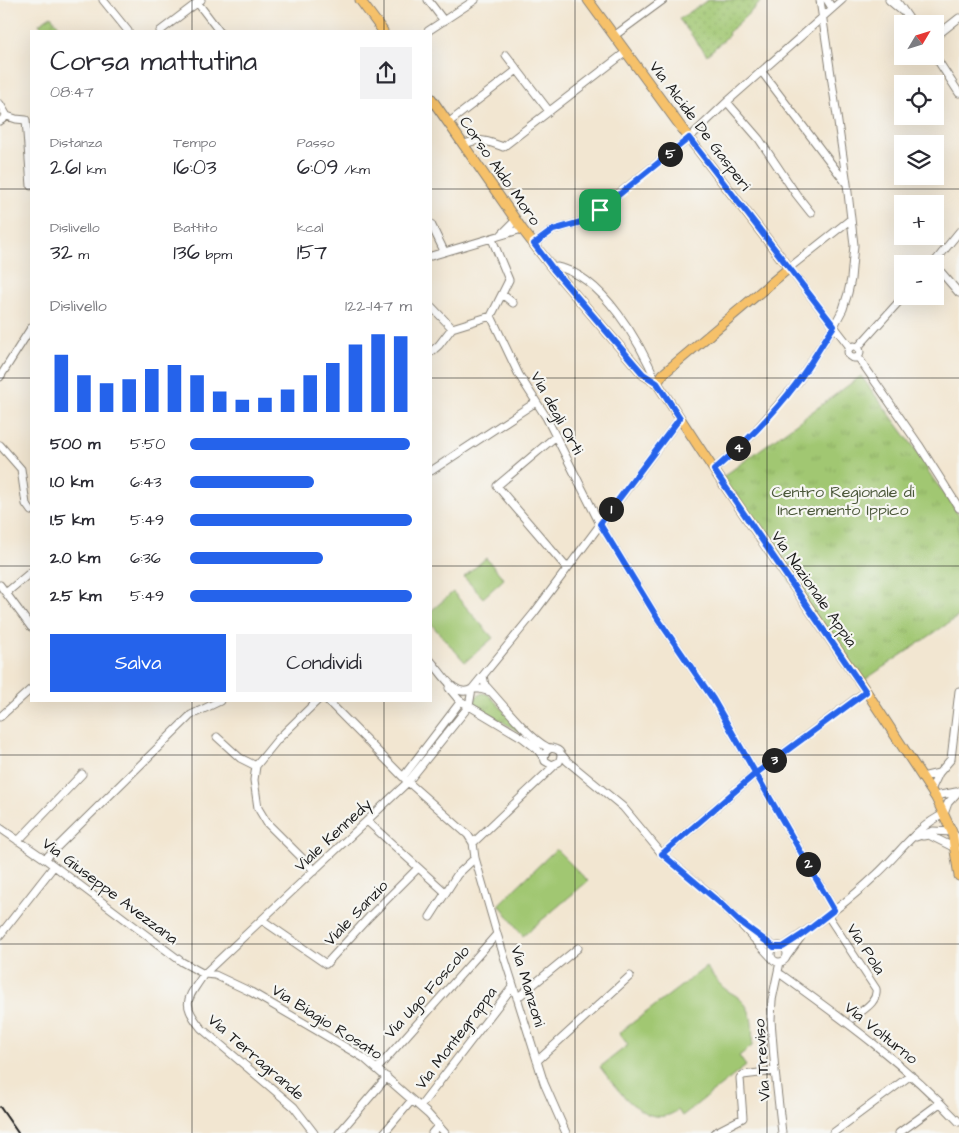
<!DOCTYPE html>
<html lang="it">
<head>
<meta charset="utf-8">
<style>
	body { margin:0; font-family:"Architects Daughter",sans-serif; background:#f2f2f3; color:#2b2b33; height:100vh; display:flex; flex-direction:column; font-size:19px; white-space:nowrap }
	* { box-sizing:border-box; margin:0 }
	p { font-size:16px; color:#7c7c81 }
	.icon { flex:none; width:28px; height:28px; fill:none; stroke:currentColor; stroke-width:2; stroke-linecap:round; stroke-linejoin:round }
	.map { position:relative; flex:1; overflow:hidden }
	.sheet { position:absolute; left:30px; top:30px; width:402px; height:672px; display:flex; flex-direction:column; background:#fff; border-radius:0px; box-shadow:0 5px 20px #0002 }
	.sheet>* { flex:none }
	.needle { width:32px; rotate:52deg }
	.buttons { position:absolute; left:894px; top:15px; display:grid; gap:10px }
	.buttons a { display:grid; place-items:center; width:50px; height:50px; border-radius:0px; background:#fff; box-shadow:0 5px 20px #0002; font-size:25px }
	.pin { position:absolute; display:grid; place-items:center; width:42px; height:42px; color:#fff; margin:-21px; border-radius:10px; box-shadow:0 2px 8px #0006 }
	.km { position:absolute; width:25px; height:25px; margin:-12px; border-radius:50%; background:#222; color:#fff; font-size:14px; line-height:25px; text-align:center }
	.round { display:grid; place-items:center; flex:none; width:52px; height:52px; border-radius:0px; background:#f2f2f3 }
	.summary { display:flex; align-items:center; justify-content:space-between; height:85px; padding:0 20px }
	h1 { font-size:28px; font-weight:600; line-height:38px }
	.metrics { display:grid; grid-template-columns:repeat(3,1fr); gap:8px; height:85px; padding:5px 20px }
	.metrics div { display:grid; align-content:center }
	.metrics b { font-size:21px; font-weight:600 }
	.metrics small { font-size:14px; font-weight:400 }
	.metrics p { font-size:14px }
	.chart { height:140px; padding:10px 20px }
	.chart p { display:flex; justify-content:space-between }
	.chart svg { width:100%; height:90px; margin-top:5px; stroke:#2563eb; stroke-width:6 }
	.action { display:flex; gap:10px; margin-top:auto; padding:10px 20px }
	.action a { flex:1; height:58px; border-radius:0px; background:#2563eb; color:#fff; font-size:20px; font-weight:600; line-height:58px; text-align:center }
	.action a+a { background:#f2f2f3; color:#2b2b33 }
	ul { padding:0 20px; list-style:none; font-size:16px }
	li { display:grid; grid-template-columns:80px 60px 1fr; align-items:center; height:38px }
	li i { height:12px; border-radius:6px; background:#2563eb }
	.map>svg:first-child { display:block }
	.grass { fill:url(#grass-dots); stroke:#5e7247 }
	.park { fill:url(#park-tufts); stroke:#5e7247 }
	.pitch { fill:#a1c772; stroke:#5e7247 }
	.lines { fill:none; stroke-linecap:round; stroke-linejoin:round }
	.minor-casing { stroke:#878176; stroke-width:9 }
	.major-casing { stroke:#878176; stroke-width:11 }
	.minor { stroke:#fff; stroke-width:7 }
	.major { stroke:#f6c16b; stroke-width:9 }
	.rail { stroke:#1c1c1c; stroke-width:2 }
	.route-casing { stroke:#fff; stroke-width:10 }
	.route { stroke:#2563eb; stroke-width:6 }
	.grid { fill:none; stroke:#1c1c1c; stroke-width:1; stroke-opacity:0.55 }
	.labels { text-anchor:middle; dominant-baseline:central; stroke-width:4.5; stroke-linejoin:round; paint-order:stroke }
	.street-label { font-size:16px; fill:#1c1c1c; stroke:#f6f6f2 }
	.park-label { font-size:16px; fill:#4b583a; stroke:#f6f6f2 }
</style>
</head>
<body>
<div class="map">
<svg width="959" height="1133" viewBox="0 0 959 1133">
	<defs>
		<pattern id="grass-dots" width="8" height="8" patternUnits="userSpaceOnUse" patternTransform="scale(1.25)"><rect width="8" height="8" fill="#a1c772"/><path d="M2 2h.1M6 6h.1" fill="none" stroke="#8aaa62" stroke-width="1.8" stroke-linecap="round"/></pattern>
		<pattern id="park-tufts" width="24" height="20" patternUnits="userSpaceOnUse" patternTransform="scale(1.25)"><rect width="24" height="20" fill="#a1c772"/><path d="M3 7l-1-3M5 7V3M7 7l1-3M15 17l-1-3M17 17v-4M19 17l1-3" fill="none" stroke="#8aaa62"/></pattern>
	</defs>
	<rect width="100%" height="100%" fill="#f6f6f2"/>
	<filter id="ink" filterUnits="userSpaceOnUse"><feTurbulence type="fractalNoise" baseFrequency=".02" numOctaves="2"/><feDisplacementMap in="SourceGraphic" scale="10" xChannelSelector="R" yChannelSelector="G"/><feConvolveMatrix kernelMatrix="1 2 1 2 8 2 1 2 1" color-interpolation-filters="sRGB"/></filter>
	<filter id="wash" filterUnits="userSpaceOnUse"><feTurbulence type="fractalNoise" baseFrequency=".0096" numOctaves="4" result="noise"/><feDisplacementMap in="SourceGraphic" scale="20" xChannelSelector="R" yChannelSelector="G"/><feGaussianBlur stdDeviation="1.12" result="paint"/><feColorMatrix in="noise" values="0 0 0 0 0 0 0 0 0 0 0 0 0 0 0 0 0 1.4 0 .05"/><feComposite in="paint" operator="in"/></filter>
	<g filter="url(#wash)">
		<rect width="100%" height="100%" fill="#f2e6d1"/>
		<!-- grass -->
		<path class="grass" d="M708,0H763L728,33L729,35L707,55L679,19Z
			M51,16L63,31H44L39,24Z"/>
		<!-- park -->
		<path class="park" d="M861,376L928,466L927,471L950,501L959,516V616L860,683L720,479Z
			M482,693L488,694L521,729V733L476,706L474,703L476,697Z"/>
		<!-- pitch -->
		<path class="pitch" d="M486,558L504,579L483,598L464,577Z
			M453,592L493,638L465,662L431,624V611Z
			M556,849L588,881L523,936L499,904Z
			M706,967C712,974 717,982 724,988C728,992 735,994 740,999C754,1011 753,1029 752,1046L739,1056L746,1066L682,1116L678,1110C647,1133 617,1089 600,1067L628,1045L619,1033Z"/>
	</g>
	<g filter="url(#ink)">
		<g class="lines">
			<!-- minor casing -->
			<g class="minor-casing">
				<path id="minor" d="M103,0L128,31
					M428,0L444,21
					M827,0L832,8
					M889,0L902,11
					M896,0L913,24
					M197,2L219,31
					M160,31L201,0
					M428,31L475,0
					M614,36L663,0
					M935,37L959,18
					M506,55L549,111
					M935,56L959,93
					M762,72L846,183
					M727,102L759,139L796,194L811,213
					M0,104L7,116
					M7,116L16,119L26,120
					M26,120L31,186
					M0,121L7,116
					M448,123L517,70
					M463,145C480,137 486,141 503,147L626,52
					M431,224L444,251
					M502,234L516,220
					M534,244L553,230L581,222L588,218L687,140L729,100L842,0
					M431,256L522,229
					M933,264L959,232
					M935,265L959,293
					M553,269L557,267C602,275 641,344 657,383
					M502,294L513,303
					M431,306L452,328
					M491,316L519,375L546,417L600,524L658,619L713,699L834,910
					M848 352a6 6 0 1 1 12 0a6 6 0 1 1-12 0Z
					M850,347L789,268L851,219
					M858,347L904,296
					M431,352L439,345L452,328L491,316L509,280L492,239
					M858,357L919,445L959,508
					M0,377L31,328
					M556,436L497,486L567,568
					M0,445L21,469L26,504L31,511
					M714,470L750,437L798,382L834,326L843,309L848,293L851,279L854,245L847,184L820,0
					M431,471L536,402
					M0,585L31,627
					M6,593L31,572
					M431,661C442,673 455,699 472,689L534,613L680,418
					M483,676L485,685C499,700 530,739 547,747C550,748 553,748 555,749C562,751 562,756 559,762L552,765L545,761C543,755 546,750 552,748
					M449,688L459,700L523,738L537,749L544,758
					M328,701L408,782L468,835L473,843L475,858L497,934L544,1083L566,1133
					M469,706L472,689H480L491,692
					M0,717L31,689
					M217,737L240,758L256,766
					M561,754L567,761L623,807L662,854L721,903L771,957
					M403,777L461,701
					M922,777L939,773
					M931,790L939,773L951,759L959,691
					M935,796L956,792
					M367,821L445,892
					M0,828L45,859L182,962L204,974L215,975L251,992L364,1058L428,1114L445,1133
					M923,836L929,835L957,849
					M916,837L933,831L952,832L959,840
					M18,841L82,774
					M473,843L555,765
					M662,854L755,774L866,691
					M45,859L191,715L220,701
					M315,871L267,823L258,808L254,780L256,766L278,739L317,701
					M828,916L876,989C878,1003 862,1010 853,1018
					M430,917L457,875L475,858
					M262,920L326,964L369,917L418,868
					M752,932L775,947
					M0,935L54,866
					M771 954a8 8 0 1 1 16 0a8 8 0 1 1-16 0Z
					M783,947C815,925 848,902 876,875C899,854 916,827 944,814L948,803L959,791
					M787,956L801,937
					M780,962L772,1000L771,1020L775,1071L782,1133
					M779,973C844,1020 904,1063 959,1122
					M517,998L578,948
					M537,1061L630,976
					M377,1069L497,934
					M420,1107L513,986
					M314,1133L294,1107L201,1028C180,1002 188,999 204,974L408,782L469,706
					M339,1133L387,1077
					M384,1133L412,1100
					M432,1133L439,1125
					M714,1133L743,1118L740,1078L743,1075L775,1071
					M833,1133L911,1075
					M899,1133L940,1103"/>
			</g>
			<!-- major casing -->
			<g class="major-casing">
				<path id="major" d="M360,0L383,31
					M588,0L689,138L789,268L663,374L657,383
					M431,98L522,229L553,269L643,374L657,383L714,470L866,691L936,798L952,832L959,876"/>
			</g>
			<!-- minor -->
			<use href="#minor" class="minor"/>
			<!-- major -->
			<use href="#major" class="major"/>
			<!-- rail -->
			<path class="rail" d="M0,1107L18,1133"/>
		</g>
	</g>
	<g class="lines" filter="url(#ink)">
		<!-- route casing -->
		<g class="route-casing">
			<path id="route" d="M600,210L581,222L553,230L534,244L553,269L643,374L657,383L680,418L600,524L658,619L713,699L834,910L803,934L783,947H774L740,922L720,903L662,854L755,774L866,692L714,470C744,444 772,416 796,384C810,366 821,345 834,326L689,138L600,210"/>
		</g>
		<!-- route -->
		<use href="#route" class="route"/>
	</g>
	<!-- grid -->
	<path class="grid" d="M192,0V31M384,0V31M575,0V1133M767,0V1133M0,189H31M431,189H959M0,378H31M431,378H959M0,566H31M431,566H959M192,701V1133M384,701V1133M0,755H959M0,944H959"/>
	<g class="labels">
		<!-- street labels -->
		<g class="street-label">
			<text transform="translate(700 126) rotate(53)">Via Alcide De Gasperi</text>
			<text transform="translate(500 171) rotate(55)">Corso Aldo Moro</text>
			<text transform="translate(557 413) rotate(61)">Via degli Orti</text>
			<text transform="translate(814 589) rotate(55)">Via Nazionale Appia</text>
			<text transform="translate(333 835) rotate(-43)">Viale Kennedy</text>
			<text transform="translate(110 891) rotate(37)">Via Giuseppe Avezzana</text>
			<text transform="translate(356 913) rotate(-46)">Viale Sanzio</text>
			<text transform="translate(866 949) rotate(57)">Via Pola</text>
			<text transform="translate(528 986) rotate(73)">Via Manzoni</text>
			<text transform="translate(427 992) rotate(-48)">Via Ugo Foscolo</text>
			<text transform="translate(327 1022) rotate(32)">Via Biagio Rosato</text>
			<text transform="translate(881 1033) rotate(39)">Via Volturno</text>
			<text transform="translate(456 1038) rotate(-53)">Via Montegrappa</text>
			<text transform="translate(256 1057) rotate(41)">Via Terragrande</text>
			<text transform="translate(762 1060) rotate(-94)">Via Treviso</text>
		</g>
		<!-- park labels -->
		<g class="park-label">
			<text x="843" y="492">Centro Regionale di<tspan x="843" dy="18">Incremento Ippico</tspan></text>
		</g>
	</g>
</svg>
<div class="buttons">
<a><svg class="needle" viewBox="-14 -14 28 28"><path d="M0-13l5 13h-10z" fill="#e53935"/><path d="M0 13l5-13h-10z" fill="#7c7c81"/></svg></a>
<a><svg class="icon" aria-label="locate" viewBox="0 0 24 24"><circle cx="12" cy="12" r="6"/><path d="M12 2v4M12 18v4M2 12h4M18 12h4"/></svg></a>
<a><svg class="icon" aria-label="layers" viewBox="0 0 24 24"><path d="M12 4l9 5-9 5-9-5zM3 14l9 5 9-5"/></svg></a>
<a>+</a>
<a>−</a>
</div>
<div class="pin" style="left:600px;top:210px;background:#1e9e55"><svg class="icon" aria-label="arrive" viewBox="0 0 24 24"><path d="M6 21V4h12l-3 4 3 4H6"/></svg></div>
<b class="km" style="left:611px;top:509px">1</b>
<b class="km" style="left:808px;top:864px">2</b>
<b class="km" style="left:774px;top:760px">3</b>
<b class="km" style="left:738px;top:448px">4</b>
<b class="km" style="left:670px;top:154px">5</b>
<section class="sheet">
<div class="summary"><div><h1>Corsa mattutina</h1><p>08:47</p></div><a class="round"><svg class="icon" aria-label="share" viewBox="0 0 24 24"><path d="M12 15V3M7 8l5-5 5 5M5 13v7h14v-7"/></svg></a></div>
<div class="metrics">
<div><p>Distanza</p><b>2.61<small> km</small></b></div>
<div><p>Tempo</p><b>16:03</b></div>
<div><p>Passo</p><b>6:09<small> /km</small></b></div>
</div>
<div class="metrics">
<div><p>Dislivello</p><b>32<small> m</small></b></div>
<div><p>Battito</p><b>136<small> bpm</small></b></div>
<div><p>kcal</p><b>157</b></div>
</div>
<div class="chart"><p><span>Dislivello</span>122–147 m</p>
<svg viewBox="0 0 160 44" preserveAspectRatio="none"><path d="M5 44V16M15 44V26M25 44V30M35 44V28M45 44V23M55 44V21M65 44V26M75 44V34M85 44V38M95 44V37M105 44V33M115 44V26M125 44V20M135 44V11M145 44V6M155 44V7"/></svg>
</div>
<ul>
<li><b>500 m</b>5:50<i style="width:99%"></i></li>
<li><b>1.0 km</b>6:43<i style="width:56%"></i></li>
<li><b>1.5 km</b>5:49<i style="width:100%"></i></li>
<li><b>2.0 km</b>6:36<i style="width:60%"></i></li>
<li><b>2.5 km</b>5:49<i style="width:100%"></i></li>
</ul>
<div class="action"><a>Salva</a><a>Condividi</a></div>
</section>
</div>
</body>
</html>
